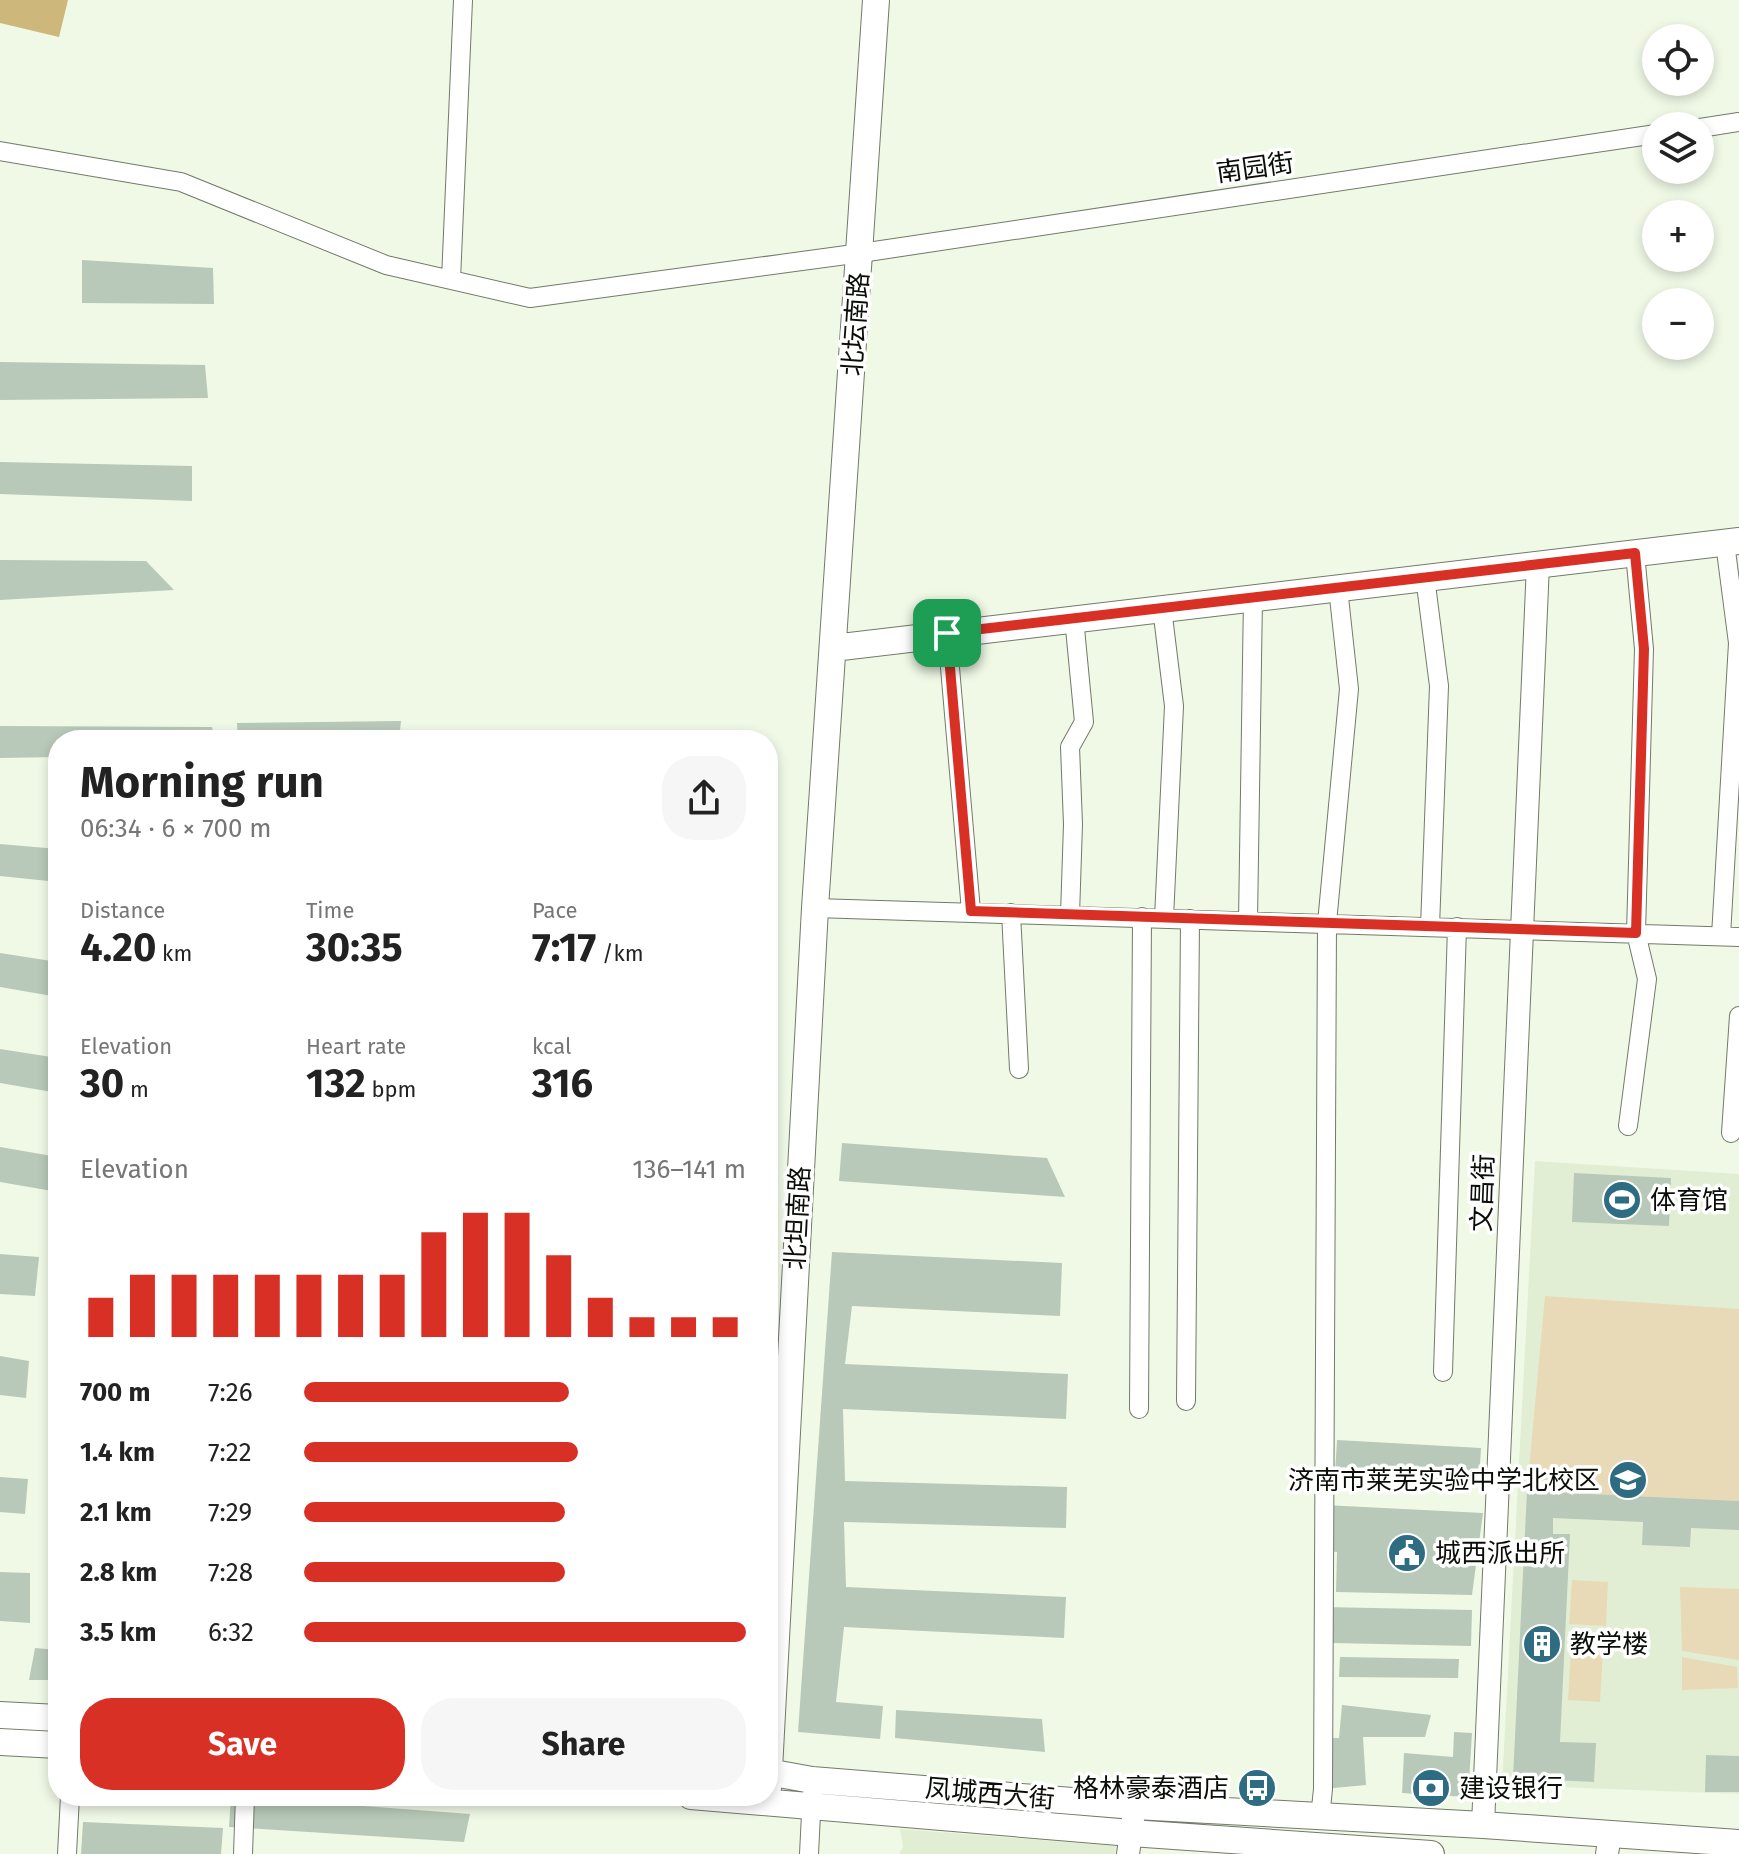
<!DOCTYPE html>
<html lang="en">
<head>
<meta charset="utf-8">
<style>
	body { margin:0; font-family:"Fira Sans","Noto Sans SC",sans-serif; background:#f6f6f6; color:#222; height:100vh; display:flex; flex-direction:column; font-size:30px; white-space:nowrap }
	* { box-sizing:border-box; margin:0 }
	p { font-size:26px; color:#767676 }
	.icon { flex:none; width:44px; height:44px; fill:none; stroke:currentColor; stroke-width:2; stroke-linecap:round; stroke-linejoin:round }
	.map { position:relative; flex:1; overflow:hidden }
	.drawer { position:absolute; left:48px; top:730px; width:730px; height:1076px; display:flex; flex-direction:column; background:#fff; border-radius:32px; box-shadow:0 4px 12px #0003 }
	.drawer>* { flex:none }
	.fabs { position:absolute; left:1642px; top:24px; display:grid; gap:16px }
	.fabs a { display:grid; place-items:center; width:72px; height:72px; border-radius:50%; background:#fff; box-shadow:0 4px 12px #0003; font-size:40px }
	.pin { position:absolute; display:grid; place-items:center; width:68px; height:68px; color:#fff; margin:-34px; border-radius:16px; box-shadow:0 4px 12px #0006 }
	.round { display:grid; place-items:center; flex:none; width:84px; height:84px; border-radius:32px; background:#f6f6f6 }
	.summary { display:flex; align-items:center; justify-content:space-between; height:136px; padding:0 32px }
	h1 { font-size:44px; font-weight:700; line-height:60px }
	.metrics { display:grid; grid-template-columns:repeat(3,1fr); gap:12px; height:136px; padding:8px 32px }
	.metrics div { display:grid; align-content:center }
	.metrics b { font-size:40px; font-weight:700 }
	.metrics small { font-size:22px; font-weight:400 }
	.metrics p { font-size:22px }
	.chart { height:224px; padding:16px 32px }
	.chart p { display:flex; justify-content:space-between }
	.chart svg { width:100%; height:144px; margin-top:8px; stroke:#d93025; stroke-width:6 }
	.button { display:flex; gap:16px; margin-top:auto; padding:16px 32px }
	.button a { flex:1; height:92px; border-radius:32px; background:#d93025; color:#fff; font-size:32px; font-weight:700; line-height:92px; text-align:center }
	.button a+a { background:#f6f6f6; color:#222 }
	ul { padding:0 32px; list-style:none; font-size:26px }
	li { display:grid; grid-template-columns:128px 96px 1fr; align-items:center; height:60px }
	li i { height:20px; border-radius:10px; background:#d93025 }
	.map>svg:first-child { display:block }
	.built { fill:#e2eed4 }
	.green { fill:#e8dab6 }
	.forest { fill:#cdb77b }
	.building { fill:#b8c9b9 }
	.lines { fill:none; stroke-linecap:round; stroke-linejoin:round }
	.minor-casing { stroke:#727a69; stroke-width:20 }
	.tertiary-casing { stroke:#727a69; stroke-width:24 }
	.secondary-casing { stroke:#727a69; stroke-width:28 }
	.minor { stroke:#fff; stroke-width:18 }
	.tertiary { stroke:#fff; stroke-width:22 }
	.secondary { stroke:#fff; stroke-width:26 }
	.route-casing { stroke:#fff; stroke-width:16 }
	.route { stroke:#d93025; stroke-width:10 }
	.labels { text-anchor:middle; dominant-baseline:central; stroke-width:7; stroke-linejoin:round; paint-order:stroke }
	.street-label { font-size:26px; fill:#0b0e08; stroke:#fff }
	.poi-label { font-size:26px; fill:#0b0e08; stroke:#fff; text-anchor:start }
</style>
</head>
<body>
<div class="map">
<svg width="1739" height="1854" viewBox="0 0 1739 1854">
	<rect width="100%" height="100%" fill="#f0f9e6"/>
	<!-- built -->
	<path class="built" d="M1535,1161L1739,1174V1794L1502,1785Z
		M900,1829H901L1116,1846L1115,1854H899L903,1847Z"/>
	<!-- green -->
	<path class="green" d="M1545,1296L1739,1309V1501L1527,1491Z
		M1572,1580L1608,1582L1606,1626L1569,1624Z
		M1680,1587L1739,1589V1660L1682,1651Z
		M1571,1649L1603,1651L1600,1702L1568,1700Z
		M1682,1657L1737,1667L1738,1688L1682,1690Z"/>
	<!-- forest -->
	<path class="forest" d="M0,0H68L59,37L0,23Z"/>
	<!-- building -->
	<path class="building" d="M82,260L213,268L214,304L82,303Z
		M0,362L205,365L208,398L0,400Z
		M0,462L192,466V501L0,494Z
		M0,560L146,561L174,590L0,600Z
		M401,721L399,740H238L237,723Z
		M0,726L212,727L215,740H58V757L0,758Z
		M0,844L58,849V882L0,876Z
		M0,953L58,962V997L0,987Z
		M0,1049L58,1058V1093L0,1083Z
		M842,1143L1047,1158L1065,1197L839,1181Z
		M0,1147L58,1157V1192L0,1182Z
		M1574,1173L1671,1178L1669,1226L1572,1222Z
		M832,1252L1062,1263L1060,1316L852,1306L845,1364L1068,1374L1066,1419L843,1409L845,1481L1067,1487L1066,1528L844,1522L846,1587L1066,1597L1064,1638L844,1627L836,1702L883,1706L880,1739L798,1732Z
		M0,1254L39,1257L35,1296L0,1294Z
		M0,1356L29,1361L26,1398L0,1395Z
		M53,1372H58V1414L50,1413Z
		M1337,1440L1481,1448L1479,1482L1335,1474Z
		M0,1477L28,1479L25,1514L0,1512Z
		M48,1477H58V1516H57Z
		M1527,1491L1739,1501V1530L1691,1528L1690,1547L1642,1545L1643,1522L1553,1518V1534H1570L1560,1742L1596,1743L1594,1782L1513,1778Z
		M1324,1505L1483,1513L1472,1595L1336,1592L1337,1552L1324,1551Z
		M0,1572L30,1573V1623L0,1621Z
		M1324,1607L1472,1610L1471,1646L1333,1643Z
		M35,1648L58,1650V1680H29Z
		M1340,1657L1459,1659L1458,1678L1339,1677Z
		M1342,1705L1431,1715L1425,1737H1363L1366,1785L1323,1789V1738H1339Z
		M896,1710L1042,1719L1045,1752L895,1738Z
		M1454,1732L1472,1733L1468,1797L1402,1793L1404,1753L1453,1757Z
		M1706,1755L1739,1756V1792H1705Z
		M231,1796L470,1814L464,1842L229,1827Z
		M83,1822L223,1828L221,1854H81Z"/>
	<g class="lines">
		<!-- minor casing -->
		<g class="minor-casing">
			<path id="minor" d="M1700,128L1739,122
				M0,151L181,182L386,265L530,298L861,253L1656,134
				M451,280L463,0
				M1425,577L1439,686L1430,927
				M1162,608L1174,706L1164,918
				M947,633L971,911
				M815,908L1739,937
				M1011,913L1019,1069
				M1070,915L1073,824L1070,747L1084,722L1074,618
				M1248,921L1253,597
				M1721,936L1738,643L1725,543
				M1628,1126L1647,979L1636,933L1644,649L1635,553
				M1731,1133L1739,1016
				M1443,1372L1457,927
				M1186,1401L1190,919
				M1139,1409L1142,917
				M1320,1818L1323,1789L1327,923L1349,689L1338,588
				M67,1854L70,1796
				M243,1854L245,1796
				M809,1854L812,1794"/>
		</g>
		<!-- tertiary casing -->
		<g class="tertiary-casing">
			<path id="tertiary" d="M1483,1825L1538,564
				M1128,1854L1133,1819
				M1607,1854L1610,1834"/>
		</g>
		<!-- secondary casing -->
		<g class="secondary-casing">
			<path id="secondary" d="M833,648L1739,541
				M0,1715L58,1718
				M0,1742L58,1745
				M768,1772L812,1780L1135,1806L1483,1825L1739,1843
				M768,1788L815,908L876,0
				M691,1796L1131,1833L1431,1854"/>
		</g>
		<!-- minor -->
		<use href="#minor" class="minor"/>
		<!-- tertiary -->
		<use href="#tertiary" class="tertiary"/>
		<!-- secondary -->
		<use href="#secondary" class="secondary"/>
	</g>
	<g class="lines">
		<!-- route casing -->
		<g class="route-casing">
			<path id="route" d="M1635,553L1644,649L1636,933L971,911L947,633Z"/>
		</g>
		<!-- route -->
		<use href="#route" class="route"/>
	</g>
	<!-- icons -->
	<defs>
		<g id="stadium-disc" transform="scale(2)"><circle r="9.5" fill="#2d6c81" stroke="#fff"/><path d="M0-5a6.5 5 0 1 0 0 10a6.5 5 0 1 0 0-10ZM-3.5-1.8h7v3.6h-7Z" fill="#fff"/></g>
		<g id="school-disc" transform="scale(2)"><circle r="9.5" fill="#2d6c81" stroke="#fff"/><path d="M0-5L7-2L0 1L-7-2ZM-4 1L0 2.5L4 1V4Q0 6-4 4Z" fill="#fff"/></g>
		<g id="civic-disc" transform="scale(2)"><circle r="9.5" fill="#2d6c81" stroke="#fff"/><path d="M-.6-6.5H3V-4.5H.6V-3L4-1V1h2V6H-6V1h2V-1L-.6-3ZM-1.2 2.5V6h2.4V2.5Z" fill="#fff"/></g>
		<g id="building-disc" transform="scale(2)"><circle r="9.5" fill="#2d6c81" stroke="#fff"/><path d="M-4-6H4V6H1V3H-1V6H-4ZM-2.5-4.3h1.7v1.8h-1.7ZM.8-4.3h1.7v1.8H.8ZM-2.5-1h1.7V.8h-1.7ZM.8-1h1.7V.8H.8Z" fill="#fff"/></g>
		<g id="bus-disc" transform="scale(2)"><circle r="9.5" fill="#2d6c81" stroke="#fff"/><path d="M-5-6H5V4H4V6H2V4H-2V6H-4V4H-5ZM-3.5-4V0h7V-4ZM-3.5 1.2v1.5H-2V1.2ZM2 1.2v1.5H3.5V1.2Z" fill="#fff"/></g>
		<g id="bank-disc" transform="scale(2)"><circle r="9.5" fill="#2d6c81" stroke="#fff"/><path d="M-6-4H6V4H-6ZM0-2.3a2.3 2.3 0 1 0 0 4.6a2.3 2.3 0 1 0 0-4.6Z" fill="#fff"/></g>
	</defs>
	<g fill-rule="evenodd">
		<use href="#stadium-disc" x="1622" y="1200"/>
		<use href="#school-disc" x="1628" y="1480"/>
		<use href="#civic-disc" x="1407" y="1553"/>
		<use href="#building-disc" x="1542" y="1644"/>
		<use href="#bus-disc" x="1257" y="1788"/>
		<use href="#bank-disc" x="1431" y="1788"/>
	</g>
	<g class="labels">
		<!-- street labels -->
		<g class="street-label">
			<text transform="translate(1255 168) rotate(-8)">南园街</text>
			<text transform="translate(856 324) rotate(-86)">北坛南路</text>
			<text transform="translate(1483 1193) rotate(-88)">文昌街</text>
			<text transform="translate(798 1218) rotate(-87)">北坦南路</text>
			<text transform="translate(990 1794) rotate(5)">凤城西大街</text>
		</g>
		<!-- poi labels -->
		<g class="poi-label">
			<text x="1650" y="1200">体育馆</text>
			<text x="1600" y="1480" text-anchor="end">济南市莱芜实验中学北校区</text>
			<text x="1435" y="1553">城西派出所</text>
			<text x="1570" y="1644">教学楼</text>
			<text x="1229" y="1788" text-anchor="end">格林豪泰酒店</text>
			<text x="1459" y="1788">建设银行</text>
		</g>
	</g>
</svg>
<div class="fabs">
<a><svg class="icon" aria-label="locate" viewBox="0 0 24 24"><circle cx="12" cy="12" r="6"/><path d="M12 2v4M12 18v4M2 12h4M18 12h4"/></svg></a>
<a><svg class="icon" aria-label="layers" viewBox="0 0 24 24"><path d="M12 4l9 5-9 5-9-5zM3 14l9 5 9-5"/></svg></a>
<a>+</a>
<a>−</a>
</div>
<div class="pin" style="left:947px;top:633px;background:#1e9e55"><svg class="icon" aria-label="arrive" viewBox="0 0 24 24"><path d="M6 21V4h12l-3 4 3 4H6"/></svg></div>
<section class="drawer">
<div class="summary"><div><h1>Morning run</h1><p>06:34 · 6 × 700 m</p></div><a class="round"><svg class="icon" aria-label="share" viewBox="0 0 24 24"><path d="M12 15V3M7 8l5-5 5 5M5 13v7h14v-7"/></svg></a></div>
<div class="metrics">
<div><p>Distance</p><b>4.20<small> km</small></b></div>
<div><p>Time</p><b>30:35</b></div>
<div><p>Pace</p><b>7:17<small> /km</small></b></div>
</div>
<div class="metrics">
<div><p>Elevation</p><b>30<small> m</small></b></div>
<div><p>Heart rate</p><b>132<small> bpm</small></b></div>
<div><p>kcal</p><b>316</b></div>
</div>
<div class="chart"><p><span>Elevation</span>136–141 m</p>
<svg viewBox="0 0 160 44" preserveAspectRatio="none"><path d="M5 44V32M15 44V25M25 44V25M35 44V25M45 44V25M55 44V25M65 44V25M75 44V25M85 44V12M95 44V6M105 44V6M115 44V19M125 44V32M135 44V38M145 44V38M155 44V38"/></svg>
</div>
<ul>
<li><b>700 m</b>7:26<i style="width:60%"></i></li>
<li><b>1.4 km</b>7:22<i style="width:62%"></i></li>
<li><b>2.1 km</b>7:29<i style="width:59%"></i></li>
<li><b>2.8 km</b>7:28<i style="width:59%"></i></li>
<li><b>3.5 km</b>6:32<i style="width:100%"></i></li>
</ul>
<div class="button"><a>Save</a><a>Share</a></div>
</section>
</div>
</body>
</html>
